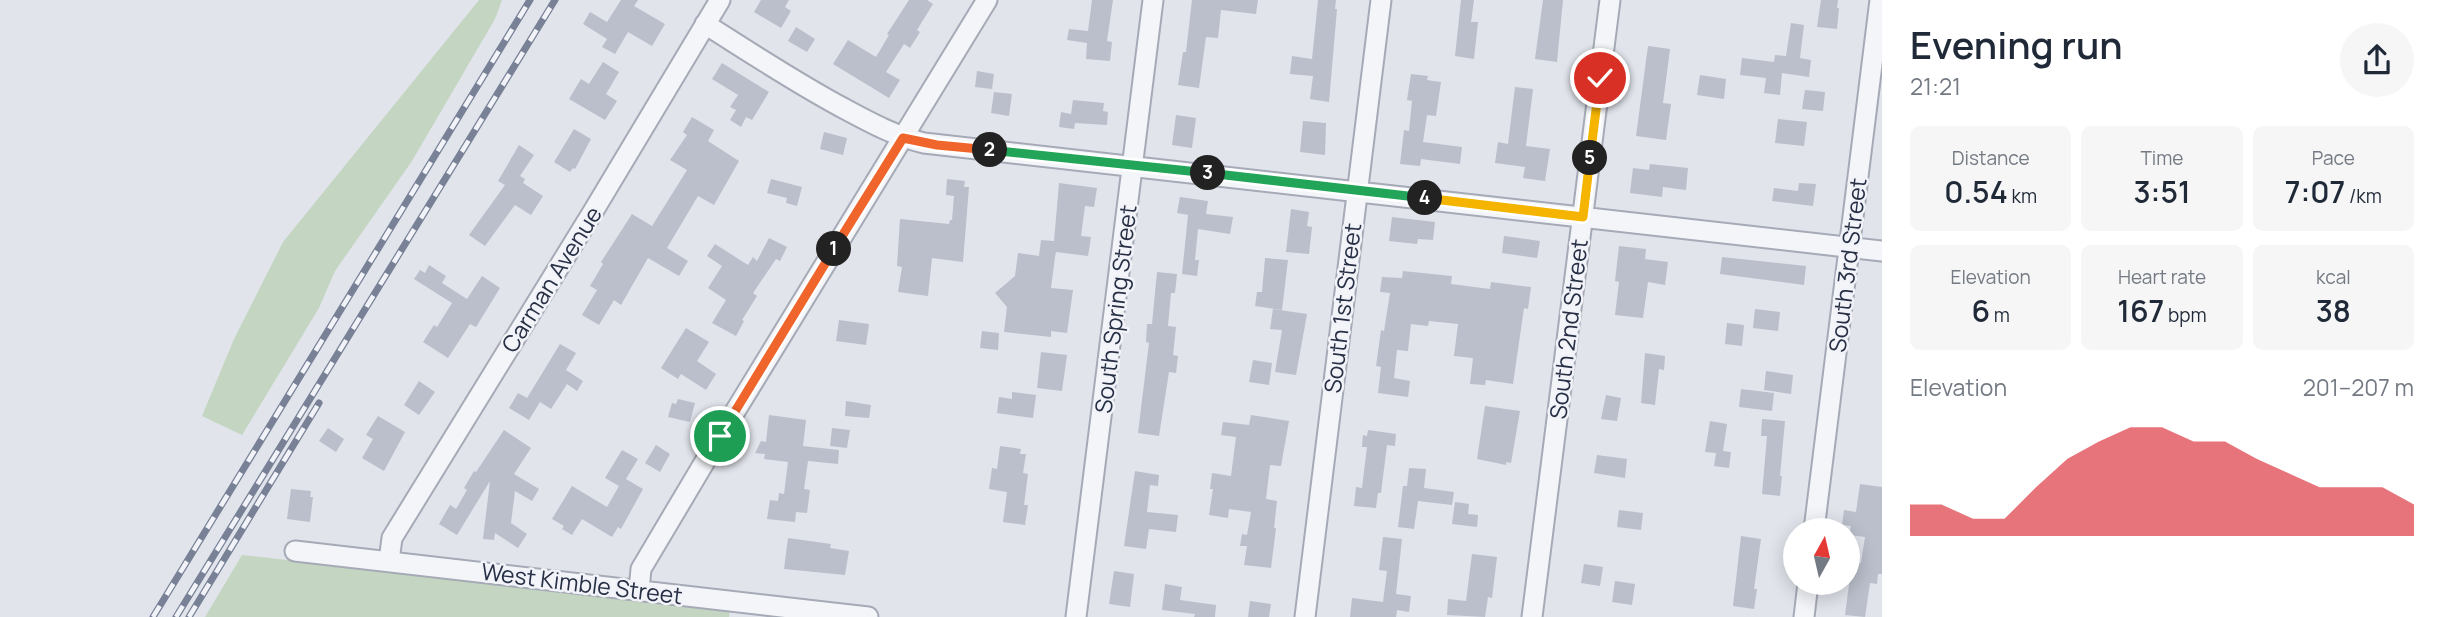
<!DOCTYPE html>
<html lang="en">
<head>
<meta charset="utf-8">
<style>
	body { margin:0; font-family:Manrope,sans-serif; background:#f6f6f7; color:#1f2937; height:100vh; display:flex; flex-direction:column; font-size:26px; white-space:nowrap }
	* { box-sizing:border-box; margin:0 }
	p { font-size:23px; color:#747a83 }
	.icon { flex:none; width:38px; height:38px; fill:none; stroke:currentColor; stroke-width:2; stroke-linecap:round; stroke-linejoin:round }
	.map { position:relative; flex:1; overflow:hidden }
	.side { display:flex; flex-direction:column; background:#fff; width:560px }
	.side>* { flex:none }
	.needle { width:46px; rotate:8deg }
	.tools { position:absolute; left:1783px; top:518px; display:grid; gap:14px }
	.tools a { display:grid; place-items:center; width:77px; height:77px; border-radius:50%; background:#fff; box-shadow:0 4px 18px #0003; font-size:35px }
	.pin { position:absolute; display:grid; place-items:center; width:60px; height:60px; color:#fff; margin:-30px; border:4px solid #fff; border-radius:50%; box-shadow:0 2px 7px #0007 }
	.km { position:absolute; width:35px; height:35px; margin:-18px; border-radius:50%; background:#222; color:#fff; font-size:19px; line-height:35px; text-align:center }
	.round { display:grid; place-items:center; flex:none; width:74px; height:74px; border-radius:37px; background:#f6f6f7 }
	.headline { display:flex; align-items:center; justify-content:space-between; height:119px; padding:0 28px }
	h1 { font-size:38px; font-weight:600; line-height:52px }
	.metrics { display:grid; grid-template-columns:repeat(3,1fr); gap:10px; height:119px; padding:7px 28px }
	.metrics div { display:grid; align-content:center; border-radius:10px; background:#f6f6f7; text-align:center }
	.metrics b { font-size:30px; font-weight:600 }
	.metrics small { font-size:19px; font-weight:400 }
	.metrics p { font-size:19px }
	.chart { height:196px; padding:14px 28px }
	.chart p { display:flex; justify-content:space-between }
	.chart svg { width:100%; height:126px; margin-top:7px; fill:#dd3944; opacity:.7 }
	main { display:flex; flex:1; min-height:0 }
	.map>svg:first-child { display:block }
	.green { fill:#c4d6c1 }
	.building { fill:#babfcb }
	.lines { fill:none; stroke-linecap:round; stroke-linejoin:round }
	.minor-casing { stroke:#a5aab6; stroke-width:23 }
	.minor { stroke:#f4f5f9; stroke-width:19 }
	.rail-casing { stroke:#788196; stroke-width:7 }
	.rail { stroke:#f1f3f8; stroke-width:4.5; stroke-dasharray:13; stroke-linecap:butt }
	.split-1-casing { stroke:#fff; stroke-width:14 }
	.split-2-casing { stroke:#fff; stroke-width:14 }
	.split-3-casing { stroke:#fff; stroke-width:14 }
	.split-4-casing { stroke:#fff; stroke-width:14 }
	.split-5-casing { stroke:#fff; stroke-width:14 }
	.split-6-casing { stroke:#fff; stroke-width:14 }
	.split-1 { stroke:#f0652b; stroke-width:9 }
	.split-2 { stroke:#f0652b; stroke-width:9 }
	.split-3 { stroke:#22a559; stroke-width:9 }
	.split-4 { stroke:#22a559; stroke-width:9 }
	.split-5 { stroke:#f5b400; stroke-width:9 }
	.split-6 { stroke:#f5b400; stroke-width:9 }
	.labels { text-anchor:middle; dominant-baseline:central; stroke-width:5; stroke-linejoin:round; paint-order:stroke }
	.street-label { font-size:23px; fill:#272f45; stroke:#f1f3f8 }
</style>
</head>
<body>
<main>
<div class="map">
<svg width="1882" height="617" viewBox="0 0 1882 617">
	<rect width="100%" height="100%" fill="#e1e4eb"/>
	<!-- green -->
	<path class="green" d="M479,0H502L495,19L412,161L335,271L319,308L242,435L202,416L234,339L283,242Z
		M242,555L730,609L729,617H205Z"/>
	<!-- building -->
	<path class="building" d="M621,0H638L634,6L665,24L652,46L628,32L615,54L602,47L607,39L583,24L590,12L607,22Z
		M761,0H789L785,7L791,11L781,28L754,12Z
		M909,0H927L933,4L917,30L920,32L910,48L904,44L886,72L900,80L889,98L833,64L848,40L876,57L889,35L887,34Z
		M1092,0H1113L1107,41L1112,42L1110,61L1086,59L1087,43L1067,40L1069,29L1088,31Z
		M1192,0H1258L1256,14L1221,10L1218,38L1206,37L1199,88L1178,85L1183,52H1186Z
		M1318,0H1336L1335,9H1337L1329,102L1310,99L1313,76L1290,74L1292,56L1312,59Z
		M1461,0H1474L1471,22H1478L1474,59L1455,56Z
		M1543,0H1563L1557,62L1535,59Z
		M1821,0H1838L1837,8H1839L1837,29L1817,27Z
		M1791,23L1804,25L1800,58L1811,60L1809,77L1782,73L1780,95L1764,93L1766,78L1740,75L1742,58L1774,62L1775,55L1786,56Z
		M796,27L815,39L807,52L788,41Z
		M1648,46L1670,49L1663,103L1671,104L1666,140L1636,136Z
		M603,62L619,72L606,94L617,101L605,120L569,99L581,79L589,84Z
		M722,63L769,92L752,120L746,117L741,127L730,120L736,110L730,107L738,95L712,79Z
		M977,71L994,74L992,89L975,87Z
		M1411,74L1428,76L1427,80L1441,82L1436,116L1427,115L1423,142L1462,147L1460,164L1421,159L1420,166L1400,164L1404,130L1409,131L1412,101L1407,100Z
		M1700,75L1726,79L1724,99L1697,95Z
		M1515,87L1533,89L1526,146L1550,149L1545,181L1523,178L1525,167L1495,163L1498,142L1508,144Z
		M1805,90L1825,92L1823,111L1802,109Z
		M994,92L1012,94L1009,116L991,113Z
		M1073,100L1104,103L1103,111L1108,112L1107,125L1075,123L1074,129L1059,127L1061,112L1071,114Z
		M1176,115L1196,118L1192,148L1172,145Z
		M692,117L714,130L708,141L739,161L714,205L698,196L667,248L688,261L679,276L648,258L621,305L614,300L599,325L582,315L597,290L590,286L603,264L601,262L632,214L652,226L687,170L670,160L687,135L683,132Z
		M1778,119L1807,122L1804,146L1775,143Z
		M1303,121L1326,123L1325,155L1300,152Z
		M574,129L591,139L575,169L573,168L570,172L554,162Z
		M824,132L847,138L843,155L820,149Z
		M519,145L534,155L520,176L525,179L523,183L543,196L531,215L515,205L485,246L469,235L505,185L498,181Z
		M1650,164L1688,168L1686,190L1663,187L1662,197L1630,193L1633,168L1649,170Z
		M771,179L802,187L797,206L786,203L787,198L767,193Z
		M947,179L965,181L964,187H969L963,262L932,258L928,296L898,292L902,267L897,266L900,219L949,224L950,220H952L954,196L946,195Z
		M1059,183L1097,188L1094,207L1085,206L1081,236L1091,237L1088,256L1056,252L1055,257L1051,288L1073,290L1067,333L1051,331V337L1004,332L1007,307L995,293L1015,276L1018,253L1039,256L1041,240L1054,241Z
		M1799,183L1816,184L1813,206L1772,201L1774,188L1798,191Z
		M1180,197L1208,201L1206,214L1233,217L1230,234L1198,229L1195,260H1199L1197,276L1182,274L1188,215L1177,213Z
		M1291,209L1309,212L1307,226L1312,227L1309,254L1286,252Z
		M1392,217L1435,222L1433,240L1418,239L1417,244L1389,241Z
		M1504,236L1540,241L1537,258L1502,253Z
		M769,238L787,247L780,261L776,259L753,293L757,296L742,320L744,321L736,336L712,323L726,300L708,288L722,266L707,256L715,244L748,265L753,257L757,261Z
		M1619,246L1646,249L1645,259L1668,262L1665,285L1648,282L1643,318L1615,315L1619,282L1615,281Z
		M1722,257L1806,266L1804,285L1720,274Z
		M1265,258L1288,260L1282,310L1255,306L1257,292H1262Z
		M429,265L446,276L442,283L467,299L482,276L500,288L476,327L470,324L448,358L423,342L434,325L437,327L452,303L414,279L420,270L425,273Z
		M1403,271L1452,276L1451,284L1490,289L1491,282L1531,287L1528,309L1524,308L1513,384L1486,380L1485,385L1470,384L1473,358L1454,356L1458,324L1429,321L1428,326L1411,324L1408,351L1397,350L1394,378L1410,381L1408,397L1378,393L1381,367L1376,366L1381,330L1384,331L1390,293L1380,292L1382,277L1402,278Z
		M1157,272L1177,274L1175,293H1171L1168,326L1176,327L1173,355L1178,356L1176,373L1169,372L1159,436L1138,433L1149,343L1146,342L1147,324H1152Z
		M1273,309L1307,314L1296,375L1275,372L1282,330L1270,329Z
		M1755,309L1780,312L1778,331L1753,328Z
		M839,320L869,324L866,345L836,341Z
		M1727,323L1744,325L1742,346L1725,344Z
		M686,328L709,342L697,361L716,374L706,390L681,374L678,379L661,368Z
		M982,331L999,333L998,350L980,348Z
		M560,344L576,353L566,370L583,381L577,391L567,384L551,409L540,402L529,420L509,408L518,393L527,398Z
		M1041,352L1067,355L1062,391L1037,388Z
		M1645,353L1665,356L1664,370L1659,369L1655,405L1641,403Z
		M1253,360L1272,363L1269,385L1249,382Z
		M1766,371L1793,375L1791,394L1764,390Z
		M419,381L435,392L419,415L404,405Z
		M1741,389L1774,393L1772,411L1739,407Z
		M1012,392L1036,395L1033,418L997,413L999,397L1012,399Z
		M1606,395L1621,398L1617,421L1601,419Z
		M678,399L695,403L690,422L668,417L672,403L676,404Z
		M846,401L871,405L869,418L845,416Z
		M1485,406L1520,411L1511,463L1506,462V465L1477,459Z
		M769,415L806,420L803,446L839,450L838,464L808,461L804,489L810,490L807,513L796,512L795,522L767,519L770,500L778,501L779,493L784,494L788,462L764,459L765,454L755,453L761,441L766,442Z
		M1251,415L1289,421L1281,466L1270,465L1266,499L1277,501L1274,528H1276L1271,568L1244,565L1247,546H1240L1242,534L1247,535L1251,512L1229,509L1228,518L1209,515L1213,489H1210L1212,473L1231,476L1236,437L1221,435L1223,422L1249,425Z
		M378,416L405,432L384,471L362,458L373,439L366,435Z
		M1762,419L1785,421L1780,476H1782L1780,496L1762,494L1767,436H1761Z
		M1710,421L1727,424L1723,451L1731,452L1729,468L1714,466L1716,453L1705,452Z
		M328,428L344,439L336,452L319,441Z
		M832,428L850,430L847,448L830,446Z
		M504,430L531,448L514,474L539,489L532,501L515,491L511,523L527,534L518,548L495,533L494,540L483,539L490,481L457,535L439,524L450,505L456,509L467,490L464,488L474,471L476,472Z
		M1368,430L1396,434L1395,446L1387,445L1381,493H1378L1376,508L1354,506L1356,487L1362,488L1367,447H1362L1363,435L1367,436Z
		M656,445L670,454L660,472L645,463Z
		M1000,446L1021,449L1020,454H1026L1023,473L1028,474L1024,505H1028L1025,525L1003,522L1007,492L989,489L992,468L997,469Z
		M622,450L638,459L626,479L643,489L621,529L618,527L612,537L582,519L572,535L562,529L564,526L552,519L572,486L607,507L619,486L605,478Z
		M1597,455L1627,459L1625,478L1594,473Z
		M1409,468L1426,469L1424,488L1454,492L1452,505L1418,501L1414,529L1398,527L1403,486H1407Z
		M1135,471L1159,475L1158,486L1150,485L1147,512L1178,515L1176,532L1149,529L1146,549L1124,546Z
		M1860,484L1882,487V574H1878L1877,584L1870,583L1865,617L1845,615L1852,562L1861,563L1865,537L1849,535L1851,526L1842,525L1844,510L1856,512Z
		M291,489L311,491L310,497H313L310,522L287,519Z
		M1455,502L1469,504L1468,514L1478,515L1477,527L1452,524Z
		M1619,510L1643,513L1641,530L1617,527Z
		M1741,536L1761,539L1754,589H1757L1754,609L1733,606Z
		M1383,537L1402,539L1396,594L1411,596L1409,612L1397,610L1396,617H1350L1352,598L1383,602L1387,571L1379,570Z
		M788,538L831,544L830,548L849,551L845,575L784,569Z
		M1472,554L1497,557L1492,598L1488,597L1485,617L1447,615L1448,599L1466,601Z
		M1584,564L1603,567L1600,586L1581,583Z
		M1114,571L1134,574L1130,607L1109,604Z
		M1615,581L1635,584L1632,605L1612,602Z
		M1165,584L1182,587L1180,600L1216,605L1215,617H1194L1195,614L1162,610Z
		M1250,601L1271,604L1269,617H1248Z"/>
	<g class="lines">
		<!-- minor casing -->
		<g class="minor-casing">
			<path id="minor" d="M705,24C751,53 796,83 845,109C871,123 895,136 924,143L1882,251
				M1814,530L1880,0
				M295,551L868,617
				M389,561L392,538L594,210L720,0
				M639,590L641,569L720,436L987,0
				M1076,617L1153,0
				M1305,617L1381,0
				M1532,617L1610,0
				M1804,617L1808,583"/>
		</g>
		<!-- minor -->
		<use href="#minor" class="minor"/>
		<!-- rail casing -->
		<g class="rail-casing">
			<path id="rail" d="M153,617L530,0
				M176,617L555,0
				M189,617L319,403"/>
		</g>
		<!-- rail -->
		<use href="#rail" class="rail"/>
	</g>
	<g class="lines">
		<!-- split-1 casing -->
		<g class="split-1-casing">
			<path id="split-1" d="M720,436L834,249"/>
		</g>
		<!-- split-2 casing -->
		<g class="split-2-casing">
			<path id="split-2" d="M834,249L903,138L937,145L990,150"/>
		</g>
		<!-- split-3 casing -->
		<g class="split-3-casing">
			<path id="split-3" d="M990,150L1208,173"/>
		</g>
		<!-- split-4 casing -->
		<g class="split-4-casing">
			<path id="split-4" d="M1208,173L1425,198"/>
		</g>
		<!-- split-5 casing -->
		<g class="split-5-casing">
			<path id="split-5" d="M1425,198L1583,217L1590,158"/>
		</g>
		<!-- split-6 casing -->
		<g class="split-6-casing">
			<path id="split-6" d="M1590,158L1600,78"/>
		</g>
		<!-- split-1 -->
		<use href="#split-1" class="split-1"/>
		<!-- split-2 -->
		<use href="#split-2" class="split-2"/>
		<!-- split-3 -->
		<use href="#split-3" class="split-3"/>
		<!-- split-4 -->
		<use href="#split-4" class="split-4"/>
		<!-- split-5 -->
		<use href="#split-5" class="split-5"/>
		<!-- split-6 -->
		<use href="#split-6" class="split-6"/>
	</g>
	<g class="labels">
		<!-- street labels -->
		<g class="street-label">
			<text transform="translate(1847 265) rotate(-83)">South 3rd Street</text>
			<text transform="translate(551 279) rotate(-58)">Carman Avenue</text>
			<text transform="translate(1342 308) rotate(-83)">South 1st Street</text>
			<text transform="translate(1115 309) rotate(-83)">South Spring Street</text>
			<text transform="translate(1568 329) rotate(-83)">South 2nd Street</text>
			<text transform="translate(582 583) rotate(7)">West Kimble Street</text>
		</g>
	</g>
</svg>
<div class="tools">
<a><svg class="needle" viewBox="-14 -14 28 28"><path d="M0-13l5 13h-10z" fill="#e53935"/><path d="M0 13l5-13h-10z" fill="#747a83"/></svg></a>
</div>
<div class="pin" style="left:720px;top:436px;background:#1e9e55"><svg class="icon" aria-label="arrive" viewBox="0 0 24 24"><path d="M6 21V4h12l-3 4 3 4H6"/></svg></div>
<div class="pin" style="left:1600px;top:78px;background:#d93025"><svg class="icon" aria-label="check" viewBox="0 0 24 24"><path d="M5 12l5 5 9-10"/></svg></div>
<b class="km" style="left:834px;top:249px">1</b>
<b class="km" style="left:990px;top:150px">2</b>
<b class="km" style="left:1208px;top:173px">3</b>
<b class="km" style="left:1425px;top:198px">4</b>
<b class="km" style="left:1590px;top:158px">5</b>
</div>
<section class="side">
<div class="headline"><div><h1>Evening run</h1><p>21:21</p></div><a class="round"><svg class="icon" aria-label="share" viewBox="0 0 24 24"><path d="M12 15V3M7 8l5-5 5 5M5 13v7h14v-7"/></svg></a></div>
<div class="metrics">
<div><p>Distance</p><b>0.54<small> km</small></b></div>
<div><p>Time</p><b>3:51</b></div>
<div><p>Pace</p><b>7:07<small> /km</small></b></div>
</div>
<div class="metrics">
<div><p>Elevation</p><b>6<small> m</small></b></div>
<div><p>Heart rate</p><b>167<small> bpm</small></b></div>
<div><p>kcal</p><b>38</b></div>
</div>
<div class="chart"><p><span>Elevation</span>201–207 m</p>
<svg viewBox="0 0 160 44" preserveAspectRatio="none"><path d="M0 44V33L10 33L20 38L30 38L40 27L50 17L60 11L70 6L80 6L90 11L100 11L110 17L120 22L130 27L140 27L150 27L160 33V44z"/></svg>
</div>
</section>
</main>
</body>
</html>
